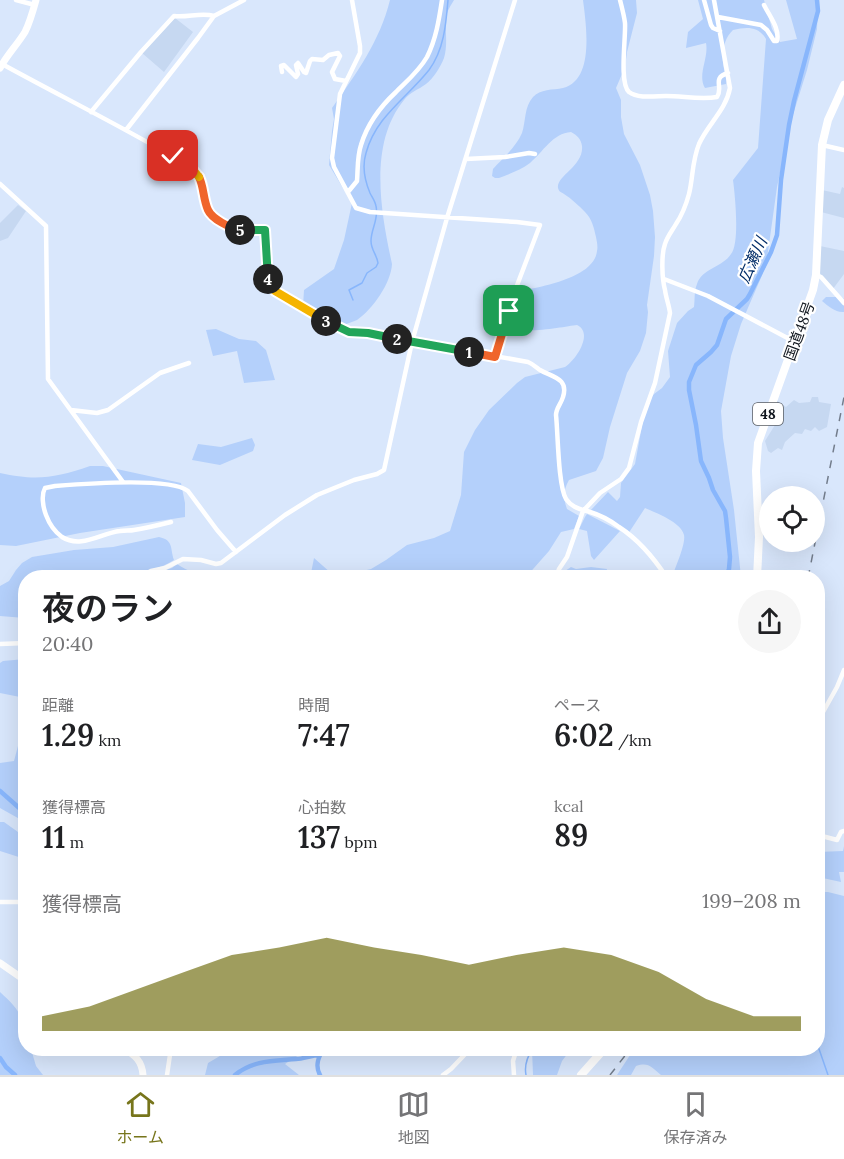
<!DOCTYPE html>
<html lang="ja">
<head>
<meta charset="utf-8">
<style>
	body { margin:0; font-family:Lora,"Noto Sans JP",serif; background:#f6f6f6; color:#202124; height:100vh; display:flex; flex-direction:column; font-size:22px; white-space:nowrap }
	* { box-sizing:border-box; margin:0 }
	p { font-size:20px; color:#757577 }
	.icon { flex:none; width:33px; height:33px; fill:none; stroke:currentColor; stroke-width:2; stroke-linecap:round; stroke-linejoin:round }
	.map { position:relative; flex:1; overflow:hidden }
	.sheet { position:absolute; left:18px; top:570px; width:807px; height:486px; display:flex; flex-direction:column; background:#fff; border-radius:24px; box-shadow:0 6px 24px #0002 }
	.sheet>* { flex:none }
	.controls { position:absolute; left:759px; top:486px; display:grid; gap:12px }
	.controls a { display:grid; place-items:center; width:66px; height:66px; border-radius:50%; background:#fff; box-shadow:0 6px 24px #0002; font-size:30px }
	.pin { position:absolute; display:grid; place-items:center; width:51px; height:51px; color:#fff; margin:-26px; border-radius:12px; box-shadow:0 3px 9px #0006 }
	.km { position:absolute; width:30px; height:30px; margin:-15px; border-radius:50%; background:#222; color:#fff; font-size:16px; line-height:30px; text-align:center }
	.round { display:grid; place-items:center; flex:none; width:63px; height:63px; border-radius:32px; background:#f6f6f6 }
	.headline { display:flex; align-items:center; justify-content:space-between; height:102px; padding:0 24px }
	h1 { font-size:33px; font-weight:600; line-height:45px }
	.stats { display:grid; grid-template-columns:repeat(3,1fr); gap:9px; height:102px; padding:6px 24px }
	.stats div { display:grid; align-content:center }
	.stats b { font-size:30px; font-weight:600 }
	.stats small { font-size:16px; font-weight:400 }
	.stats p { font-size:16px }
	.chart { height:168px; padding:12px 24px }
	.chart p { display:flex; justify-content:space-between }
	.chart svg { width:100%; height:108px; margin-top:6px; fill:#77751b; opacity:.7 }
	.tab-bar { display:flex; justify-content:space-around; align-items:center; height:84px; border-top:2px solid #e0e0e0; background:#fff; font-size:16px; color:#757577 }
	.tab-bar a { display:grid; justify-items:center; gap:3px }
	.tab-bar .selected { color:#77751b }
	.map>svg:first-child { display:block }
	.built { fill:#c6d8f1 }
	.green { fill:#b4d0fb }
	.lines { fill:none; stroke-linecap:round; stroke-linejoin:round }
	.stream { stroke:#88b6fc; stroke-width:1.5 }
	.river { stroke:#88b6fc; stroke-width:4.5 }
	.minor { stroke:#fff; stroke-width:4.5 }
	.major { stroke:#fff; stroke-width:7 }
	.highway { stroke:#fff; stroke-width:8 }
	.rail { stroke:#737d8c; stroke-width:1.5; stroke-dasharray:8 8; stroke-linecap:butt }
	.split-1-casing { stroke:#fff; stroke-width:12 }
	.split-2-casing { stroke:#fff; stroke-width:12 }
	.split-3-casing { stroke:#fff; stroke-width:12 }
	.split-4-casing { stroke:#fff; stroke-width:12 }
	.split-5-casing { stroke:#fff; stroke-width:12 }
	.split-6-casing { stroke:#fff; stroke-width:12 }
	.split-7-casing { stroke:#fff; stroke-width:12 }
	.split-1 { stroke:#f0652b; stroke-width:8 }
	.split-2 { stroke:#22a559; stroke-width:8 }
	.split-3 { stroke:#22a559; stroke-width:8 }
	.split-4 { stroke:#f5b400; stroke-width:8 }
	.split-5 { stroke:#22a559; stroke-width:8 }
	.split-6 { stroke:#f0652b; stroke-width:8 }
	.split-7 { stroke:#f5b400; stroke-width:8 }
	.labels { text-anchor:middle; dominant-baseline:central; stroke-width:4.5; stroke-linejoin:round; paint-order:stroke }
	.shield { fill:#fff; stroke:#585c62; stroke-width:1.5 }
	.shield-label { font-size:14px; font-weight:bold; fill:#10161e }
	.street-label { font-size:15px; fill:#10161e; stroke:#fff }
	.water-label { font-size:16px; font-style:italic; fill:#022d68; stroke:#fff }
</style>
</head>
<body>
<div class="map">
<svg width="844" height="1075" viewBox="0 0 844 1075">
	<rect width="100%" height="100%" fill="#d9e7fc"/>
	<!-- built -->
	<path class="built" d="M175,18L193,32L164,72L142,53Z
		M842,187L844,188V218L821,212L822,190L840,194Z
		M18,205L26,211L8,238L0,241V223Z
		M820,246L844,251V274L833,289L819,272Z
		M812,397H818L819,402L831,404L827,427L819,431L815,427L811,431L805,429L802,434L795,433L785,442L782,450L778,448L771,453L768,451L765,441L775,425L768,420L776,400L786,407L794,400L799,403L810,402Z"/>
	<!-- green -->
	<path class="green" d="M390,0H454C451,5 447,11 446,17C445,30 448,45 444,58C441,66 433,79 426,84C418,90 410,92 404,100C368,144 381,213 392,264C391,283 373,309 357,320C353,322 348,323 344,325L303,306L304,290L334,269L344,240L352,203L329,165L332,131L334,119L332,108C356,74 380,41 390,0Z
		M583,0H636L637,13L627,52L625,67L616,88L621,100V117L624,134L640,165L650,195L653,211L655,237L654,256L647,305L648,312L646,333L640,351L627,373L610,427L603,458L596,471L569,480C563,491 563,498 567,509L579,516L574,529L561,532L549,551L526,577L310,578L314,558L331,573L349,574L371,569L386,560L407,545L434,538L450,531L461,495L464,452L475,430L489,410L517,383L525,377L565,367C576,360 594,333 577,325C560,327 494,342 496,311C497,301 503,297 510,293C533,288 594,280 597,251C598,247 597,242 596,237C594,228 592,219 585,212C579,206 572,199 564,194C561,192 559,192 558,188C556,176 584,166 582,146C581,139 577,135 571,132C553,133 543,152 530,163C521,170 509,174 499,178H495L492,176L493,169C503,158 516,147 522,133C526,121 524,107 533,97C540,89 553,90 563,88C595,80 586,24 583,0Z
		M698,0H764L772,29L780,42L797,39L786,0H818L817,29L807,70L791,121L777,187L766,266L741,324L731,356L721,411L723,438L734,510L741,577H672C675,568 686,544 684,535C681,522 656,513 645,508L628,534L590,511L608,492L617,501L620,497L621,483L635,464L646,404L654,394L662,388L670,377L668,351L677,323L688,311L694,307C695,300 694,291 697,284C701,269 723,267 731,254C740,243 735,195 733,180L758,148L766,39C758,26 747,27 733,30C723,39 721,56 724,69C725,75 727,78 726,84L705,88C697,75 709,58 706,43L686,48L688,32L703,19Z
		M826,297H841L844,299V312C836,313 828,306 822,301Z
		M216,329L239,339L256,341L266,350L275,380L244,383L237,351L213,356L206,330Z
		M252,438L255,445L253,451L220,465L192,460L198,444L221,447Z
		M90,466H103L181,483L185,503V517L80,533L16,546L0,545V473C36,481 55,478 90,466Z
		M587,514L620,531L594,560L591,556L587,531L579,529L585,517Z
		M159,537C174,540 170,549 174,560C161,569 145,570 131,577L26,578L25,618L0,616V586L9,581L16,570L22,563L32,557L74,550L113,547Z
		M177,564C188,571 201,577 215,576C229,575 241,572 254,577L141,578L172,568Z
		M571,567L576,569L591,567L607,569L605,577H559L562,573Z
		M25,659V698L0,693V663L3,661Z
		M23,727L26,729L25,822L0,808V763L14,761Z
		M0,822H4L25,837V859L0,851Z
		M844,846V872H839L841,882L818,877V852L843,851Z
		M824,892H828L844,896V1075H661C651,1067 649,1062 636,1066L631,1075H617L634,1049L818,1048V903L822,901Z
		M0,992C21,1011 26,1020 26,1048L31,1049L36,1066L43,1075H0Z
		M225,1049V1048L308,1049L285,1064L299,1075H205L208,1063L225,1053Z
		M371,1049L420,1048V1049L417,1053L405,1056Z
		M532,1049V1048L571,1049L562,1061L557,1075H533Z"/>
	<g class="lines">
		<!-- stream -->
		<path class="stream" d="M353,300L349,290L362,283L367,273L376,267L378,263C377,255 371,250 371,241C371,229 379,219 376,206C375,201 372,197 370,193C365,181 362,166 366,153C376,116 407,98 429,70C444,50 446,24 448,0
			M818,1046L828,1075
			M526,1075C524,1065 527,1057 533,1048"/>
		<!-- river -->
		<path class="river" d="M726,578L729,569L730,557L726,518L725,511L713,490L709,478L701,461L696,425L689,390V382L696,365L711,352L717,345L726,319L747,299L750,294L771,252L777,235L781,180L789,125L794,101L818,11L817,0
			M0,791L26,814
			M0,1058L6,1067L15,1075
			M235,1075C253,1060 274,1061 296,1059C304,1059 311,1055 320,1055
			M320,1075C315,1066 318,1056 325,1048"/>
		<!-- minor -->
		<path class="minor" d="M16,0L35,5
			M352,0L360,46V53L340,94L332,158L334,167L356,208L370,212L517,222L540,225L516,288L495,357
			M620,0C622,8 624,15 625,23C626,37 619,83 629,92C638,99 656,96 666,96C683,96 701,100 717,97C724,87 711,78 728,73
			M704,0L711,25L713,28L720,31
			M718,17L761,25L767,30L774,41H777C780,29 770,17 764,5
			M2,64C53,92 105,118 156,147C164,151 185,159 189,163C202,177 204,192 208,210L210,213C232,231 237,232 265,230L267,275L268,281L275,291L318,316L349,332L368,333L528,362C533,364 536,367 540,370C552,377 569,378 563,397C561,404 556,408 556,415C558,433 558,485 566,499C572,508 581,509 590,512C600,515 611,521 619,527C639,540 654,558 667,578
			M282,72L281,66L284,65L296,77L298,74L296,65L298,63L304,72L306,73L310,61L312,59L323,60L329,55L338,53L340,56L332,72L335,79L346,81
			M91,112L141,52L174,16C187,18 201,12 214,16
			M126,130L198,38L214,16L244,0
			M822,145L844,150
			M466,159L505,157L529,153L535,154
			M0,184L46,226L48,379L123,482
			M348,192L357,181C358,169 357,157 361,145C367,125 381,106 396,92C407,81 419,71 427,57C436,39 439,20 442,0
			M816,275L821,277L844,303
			M664,279L708,296L795,342
			M71,410L97,413L108,410L160,373L189,363
			M171,522C159,525 147,528 134,530C130,531 125,530 120,531C101,533 81,549 62,537C55,532 49,523 46,515C43,507 41,495 45,488L55,486C80,484 170,477 188,491L217,530L236,552
			M138,578L151,571L165,568L183,559L201,560L216,564L221,563L285,515L317,495L354,480L377,474L384,470L412,342L447,218L515,0
			M556,578L559,569L567,557L583,511L600,493L621,479L629,468L641,422L655,383L670,313C669,305 666,298 665,290C662,279 661,255 665,244C667,237 672,231 676,224C682,215 686,205 689,194C693,178 692,161 699,144C708,124 726,110 730,88L714,0
			M0,644L26,643
			M818,721L837,687L844,670
			M818,835L837,840L841,832L844,831
			M0,902H26
			M167,1075L171,1048
			M443,1075L451,1069L471,1048
			M514,1075L513,1061L517,1048"/>
		<!-- major -->
		<path class="major" d="M0,68C7,55 17,45 25,32C30,22 33,11 36,0
			M0,963L26,981
			M123,1048C135,1055 142,1061 143,1075"/>
		<!-- highway -->
		<path class="highway" d="M757,578L759,537L756,471L758,443L813,290L816,275L822,145L828,120L844,85
			M581,1075L605,1048"/>
		<!-- rail -->
		<path class="rail" d="M808,578L844,397
			M610,1075L631,1048"/>
	</g>
	<g class="lines">
		<!-- split-1 casing -->
		<g class="split-1-casing">
			<path id="split-1" d="M469,352L495,357L509,311"/>
		</g>
		<!-- split-2 casing -->
		<g class="split-2-casing">
			<path id="split-2" d="M397,339L469,352"/>
		</g>
		<!-- split-3 casing -->
		<g class="split-3-casing">
			<path id="split-3" d="M326,321L349,332L368,333L397,339"/>
		</g>
		<!-- split-4 casing -->
		<g class="split-4-casing">
			<path id="split-4" d="M268,279L270,285L275,291L326,321"/>
		</g>
		<!-- split-5 casing -->
		<g class="split-5-casing">
			<path id="split-5" d="M240,230H265L268,279"/>
		</g>
		<!-- split-6 casing -->
		<g class="split-6-casing">
			<path id="split-6" d="M199,177C204,187 203,199 208,210C212,219 230,228 240,230"/>
		</g>
		<!-- split-7 casing -->
		<g class="split-7-casing">
			<path id="split-7" d="M173,156L185,160L199,177"/>
		</g>
		<!-- split-1 -->
		<use href="#split-1" class="split-1"/>
		<!-- split-2 -->
		<use href="#split-2" class="split-2"/>
		<!-- split-3 -->
		<use href="#split-3" class="split-3"/>
		<!-- split-4 -->
		<use href="#split-4" class="split-4"/>
		<!-- split-5 -->
		<use href="#split-5" class="split-5"/>
		<!-- split-6 -->
		<use href="#split-6" class="split-6"/>
		<!-- split-7 -->
		<use href="#split-7" class="split-7"/>
	</g>
	<g class="labels">
		<!-- shield labels -->
		<rect class="shield" x="753" y="403" width="30" height="22" rx="4.5"/>
		<g class="shield-label">
			<text x="768" y="414">48</text>
		</g>
		<!-- street labels -->
		<g class="street-label">
			<text transform="translate(799 331) rotate(-70)">国道48号</text>
		</g>
		<!-- water labels -->
		<g class="water-label">
			<text transform="translate(752 260) rotate(-66)">広瀬川</text>
		</g>
	</g>
</svg>
<div class="controls">
<a><svg class="icon" aria-label="locate" viewBox="0 0 24 24"><circle cx="12" cy="12" r="6"/><path d="M12 2v4M12 18v4M2 12h4M18 12h4"/></svg></a>
</div>
<div class="pin" style="left:509px;top:311px;background:#1e9e55"><svg class="icon" aria-label="arrive" viewBox="0 0 24 24"><path d="M6 21V4h12l-3 4 3 4H6"/></svg></div>
<div class="pin" style="left:173px;top:156px;background:#d93025"><svg class="icon" aria-label="check" viewBox="0 0 24 24"><path d="M5 12l5 5 9-10"/></svg></div>
<b class="km" style="left:469px;top:352px">1</b>
<b class="km" style="left:397px;top:339px">2</b>
<b class="km" style="left:326px;top:321px">3</b>
<b class="km" style="left:268px;top:279px">4</b>
<b class="km" style="left:240px;top:230px">5</b>
<section class="sheet">
<div class="headline"><div><h1>夜のラン</h1><p>20:40</p></div><a class="round"><svg class="icon" aria-label="share" viewBox="0 0 24 24"><path d="M12 15V3M7 8l5-5 5 5M5 13v7h14v-7"/></svg></a></div>
<div class="stats">
<div><p>距離</p><b>1.29<small> km</small></b></div>
<div><p>時間</p><b>7:47</b></div>
<div><p>ペース</p><b>6:02<small> /km</small></b></div>
</div>
<div class="stats">
<div><p>獲得標高</p><b>11<small> m</small></b></div>
<div><p>心拍数</p><b>137<small> bpm</small></b></div>
<div><p>kcal</p><b>89</b></div>
</div>
<div class="chart"><p><span>獲得標高</span>199–208 m</p>
<svg viewBox="0 0 160 44" preserveAspectRatio="none"><path d="M0 44V38L10 34L20 27L30 20L40 13L50 10L60 6L70 10L80 13L90 17L100 13L110 10L120 13L130 20L140 31L150 38L160 38V44z"/></svg>
</div>
</section>
</div>
<nav class="tab-bar">
<a class="selected"><svg class="icon" aria-label="home" viewBox="0 0 24 24"><path d="M3 11l9-7 9 7M6 9v11h12V9"/></svg>ホーム</a>
<a><svg class="icon" aria-label="map" viewBox="0 0 24 24"><path d="M3 6l6-2 6 2 6-2v14l-6 2-6-2-6 2zM9 4v14M15 6v14"/></svg>地図</a>
<a><svg class="icon" aria-label="saved" viewBox="0 0 24 24"><path d="M7 4h10v16l-5-4-5 4z"/></svg>保存済み</a>
</nav>
</body>
</html>
